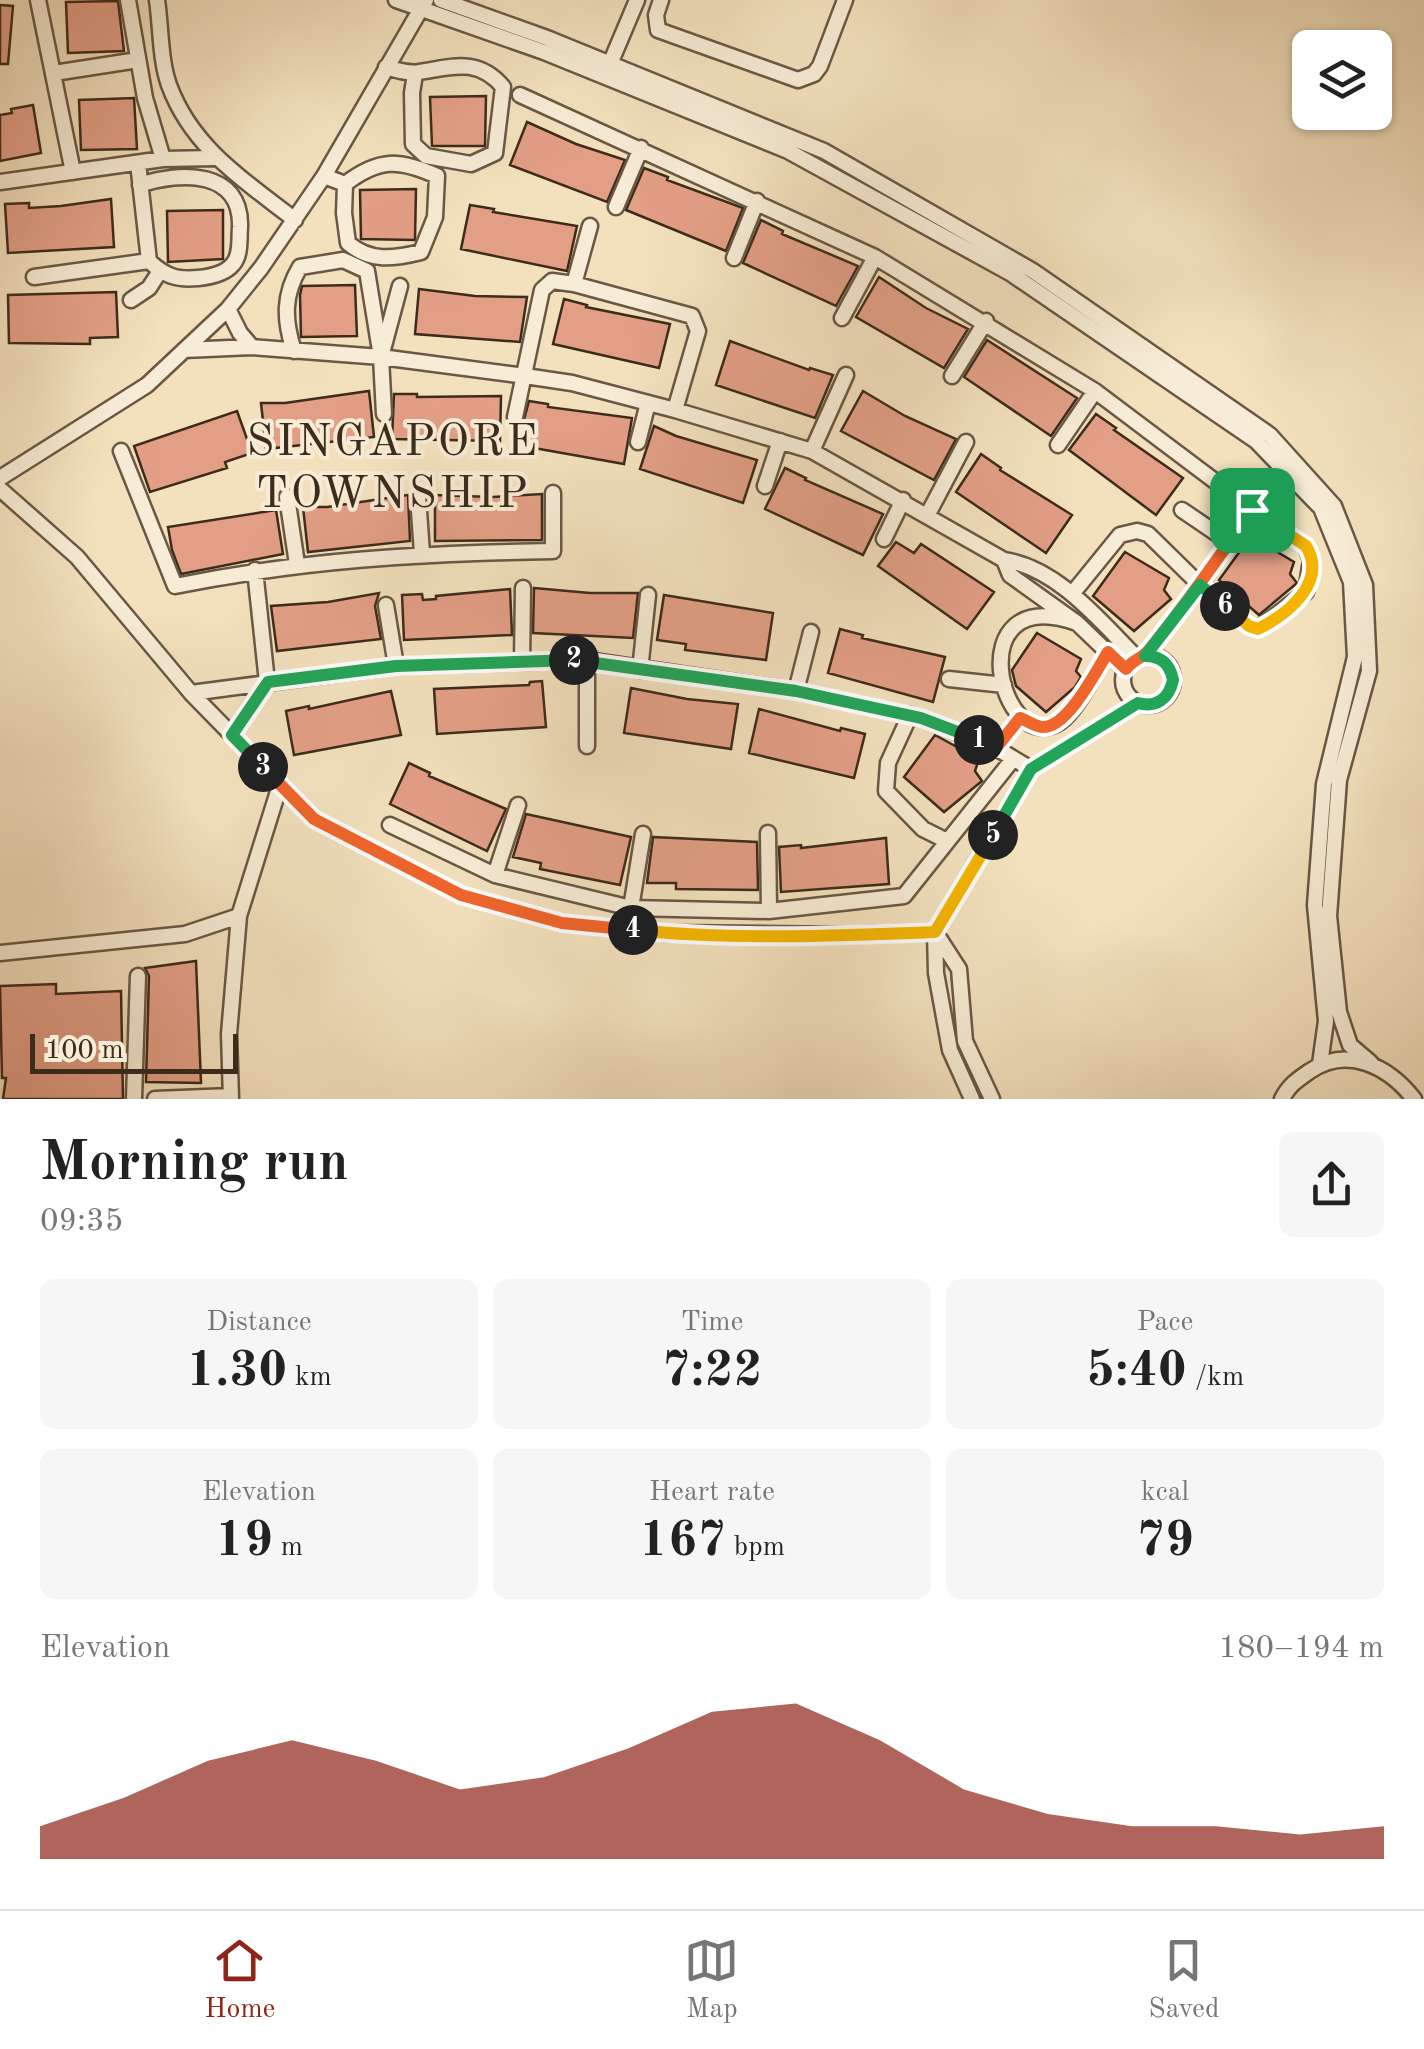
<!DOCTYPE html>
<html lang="en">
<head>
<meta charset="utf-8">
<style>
	body { margin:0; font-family:"Old Standard TT",serif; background:#f6f6f6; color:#222; height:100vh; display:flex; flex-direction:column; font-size:38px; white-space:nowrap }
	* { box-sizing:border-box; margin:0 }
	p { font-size:32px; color:#767676 }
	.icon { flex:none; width:55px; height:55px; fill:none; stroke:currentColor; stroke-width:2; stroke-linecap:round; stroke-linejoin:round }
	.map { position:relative; height:1099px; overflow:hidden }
	.drawer { display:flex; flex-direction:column; background:#fff; flex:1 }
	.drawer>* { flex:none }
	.buttons { position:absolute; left:1292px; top:30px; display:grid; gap:20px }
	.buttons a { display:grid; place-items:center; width:100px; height:100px; border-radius:15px; background:#fff; box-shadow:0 2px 8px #0004; font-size:50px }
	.scale { position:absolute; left:30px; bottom:25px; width:208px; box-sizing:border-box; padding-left:10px; border:5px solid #3d2b1b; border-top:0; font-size:28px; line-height:35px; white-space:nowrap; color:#3d2b1b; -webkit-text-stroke:8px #f7ecd5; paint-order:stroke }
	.pin { position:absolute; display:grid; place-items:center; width:85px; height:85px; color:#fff; margin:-42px; border-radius:20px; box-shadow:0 5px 15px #0006 }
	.km { position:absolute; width:50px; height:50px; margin:-25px; border-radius:50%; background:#222; color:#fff; font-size:28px; line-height:50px; text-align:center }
	.round { display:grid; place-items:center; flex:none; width:105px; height:105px; border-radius:15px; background:#f6f6f6 }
	.headline { display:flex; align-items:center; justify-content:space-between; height:170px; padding:0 40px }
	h1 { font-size:55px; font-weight:600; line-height:75px }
	.figures { display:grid; grid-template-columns:repeat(3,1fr); gap:15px; height:170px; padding:10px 40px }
	.figures div { display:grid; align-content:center; border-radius:15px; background:#f6f6f6; text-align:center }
	.figures b { font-size:50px; font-weight:600 }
	.figures small { font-size:28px; font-weight:400 }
	.figures p { font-size:28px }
	.chart { height:280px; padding:20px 40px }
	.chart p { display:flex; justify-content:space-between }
	.chart svg { width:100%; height:180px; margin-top:10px; fill:#8f2418; opacity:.7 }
	.menu { display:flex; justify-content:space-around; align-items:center; height:140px; border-top:2px solid #e0e0e0; background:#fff; font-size:28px; color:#767676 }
	.menu a { display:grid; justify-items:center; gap:5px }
	.menu .selected { color:#8f2418 }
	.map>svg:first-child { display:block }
	.building { fill:#e39f86; stroke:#3d2b1b; stroke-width:2.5 }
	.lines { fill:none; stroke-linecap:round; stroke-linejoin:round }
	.minor-casing { stroke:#6a5844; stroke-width:19 }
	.minor { stroke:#f7ecd5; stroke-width:14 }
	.split-1-casing { stroke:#fff; stroke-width:20 }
	.split-2-casing { stroke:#fff; stroke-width:20 }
	.split-3-casing { stroke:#fff; stroke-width:20 }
	.split-4-casing { stroke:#fff; stroke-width:20 }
	.split-5-casing { stroke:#fff; stroke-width:20 }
	.split-6-casing { stroke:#fff; stroke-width:20 }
	.split-7-casing { stroke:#fff; stroke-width:20 }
	.split-1 { stroke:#f0652b; stroke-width:12 }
	.split-2 { stroke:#22a559; stroke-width:12 }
	.split-3 { stroke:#22a559; stroke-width:12 }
	.split-4 { stroke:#f0652b; stroke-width:12 }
	.split-5 { stroke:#f5b400; stroke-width:12 }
	.split-6 { stroke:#22a559; stroke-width:12 }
	.split-7 { stroke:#f5b400; stroke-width:12 }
	.labels { text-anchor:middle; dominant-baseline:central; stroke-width:8; stroke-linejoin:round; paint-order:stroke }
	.quarter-label { font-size:45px; letter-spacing:2.5px; fill:#3d2b1b; stroke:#f7ecd5 }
</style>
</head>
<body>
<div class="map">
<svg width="1424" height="1099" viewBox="0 0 1424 1099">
	<rect width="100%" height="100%" fill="#f3e1be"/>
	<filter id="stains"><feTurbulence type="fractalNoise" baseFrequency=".002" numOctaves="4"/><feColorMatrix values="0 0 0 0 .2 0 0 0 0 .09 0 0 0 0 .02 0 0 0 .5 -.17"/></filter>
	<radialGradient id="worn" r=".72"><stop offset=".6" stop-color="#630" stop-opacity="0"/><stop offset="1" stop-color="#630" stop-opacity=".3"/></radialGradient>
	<!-- building -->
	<path class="building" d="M118,1L124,51L68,53L66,2Z
		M0,5L13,6L8,64H0Z
		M486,96L485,146H432L430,97Z
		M134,98L137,149L81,150L79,100Z
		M33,105L41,153L0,161V115L12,113L11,109Z
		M527,122L576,144L625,160L607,202L510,165Z
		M644,168L668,177L667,180L743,208L726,251L626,210Z
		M416,189L415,240L361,239L360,190Z
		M111,199L114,247L8,253L5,204L29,203V208L61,206Z
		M470,205L494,209L493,212L577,226L567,271L461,249Z
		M223,210V259L168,262L167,211Z
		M761,220L783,231L782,234L858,266L836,306L743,263Z
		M879,277L926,308L968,329L944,368L856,317Z
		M355,285L357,336L301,337L300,295L302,286Z
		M419,289L475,296L527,297L520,342L415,334Z
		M116,292L118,337L90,338V344L9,343L8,295Z
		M564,299L587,305L586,307L670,324L659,368L553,344Z
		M987,340L1077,398L1051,436L964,377Z
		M730,341L809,370L810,368L833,375L815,418L716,385Z
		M369,391L374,437L266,449L261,403H285Z
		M863,391L905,416L956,439L934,480L841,431Z
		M394,394H417V397L501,396L500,441L392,439Z
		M529,401L548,404V407L632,418L624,464L517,445Z
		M237,411L252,453L225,462L227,468L150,492L134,446Z
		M1096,414L1116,428L1114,430L1183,478L1156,515L1069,450Z
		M654,426L676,436L757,460L743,503L640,469Z
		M981,454L1001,468L1000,470L1072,515L1046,553L956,492Z
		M785,468L806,478L805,480L883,514L863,555L765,509Z
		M542,494V540L435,541V495L492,497Z
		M408,495L410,541L308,552L303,507H327Z
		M276,510L283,554L181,574L172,550L168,527Z
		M1251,536L1294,562L1290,574L1297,583L1259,615L1219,580Z
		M896,542L914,553L921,544L994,592L967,629L878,566Z
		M1125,552L1169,578L1164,590L1171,599L1134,631L1093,596Z
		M534,588L590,593H638L633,638L533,633Z
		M510,589L512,635L404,640L402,595L422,594L423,600L436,599V596Z
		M379,593L375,606L381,639L277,651L271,606L328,602Z
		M664,595L773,613L766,660L685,650L686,644L657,640Z
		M840,629L863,635L862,638L945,657L933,702L828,673Z
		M1037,633L1081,659L1076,671L1081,677L1075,687L1046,712L1016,686L1012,670Z
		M542,681L546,727L437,734L434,689L529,685L530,682Z
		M631,688L687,699L738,704L731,749L624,733Z
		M391,691L401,735L294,755L286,711L309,706V709Z
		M759,709L840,731L841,728L865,734L854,778L749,753Z
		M935,735L979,759L975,771L982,781L944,812L904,777Z
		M409,763L430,773L429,776L506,809L487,851L390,804Z
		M526,814L631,837L620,885L540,869L541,863L513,857Z
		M653,837L757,842L758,890L676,889V883H647Z
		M886,838L889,884L781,892L779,847L801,845V848Z
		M196,961L201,1083L146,1082L149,976L145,968Z
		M56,984V994L121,991L123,1099H3L6,1078H2L0,986Z"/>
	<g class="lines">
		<!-- minor casing -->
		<g class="minor-casing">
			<path id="minor" d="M38,0L73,172
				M128,0L145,98L163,159
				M157,0C161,27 160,60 169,85C192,148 245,181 295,220
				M396,0L544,52L788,151L1010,273L1256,441L1321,508L1351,582L1355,657L1324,784L1315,905L1326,1021L1320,1064
				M441,0L547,38L824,151L1033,271L1270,435L1334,506L1365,585L1369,671L1339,780L1329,916L1339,1012L1350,1045L1371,1063
				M661,0L656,15L658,30L798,80L814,74L820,66L845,0
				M610,64L637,0
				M386,67C396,70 409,74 419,72C452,67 478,57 503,87L495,153L471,164L426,156L413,144L412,93L415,74
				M54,73L138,60
				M520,95L875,257L1095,391L1252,509L1306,546L1311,560L1306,592L1258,629L1249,626L1200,585L1148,534L1137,531L1120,535L1072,594
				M138,163L149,261C165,276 176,280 198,278C209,277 225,274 233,264C241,255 239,239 240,227C242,170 181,171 140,185
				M324,176L345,184C379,158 399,159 437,176L435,217L421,252C393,259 370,262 348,243L344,213L345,184
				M0,182L163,159L215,158
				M616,207L641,148
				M734,258L757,201
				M34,277L149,261
				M574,284L692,316L698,331L675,410
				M131,300L149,288L160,271
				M228,309L240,333L252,347L381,357L525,376L572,383L675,410L812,451L1004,560C1058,568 1100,621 1137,658
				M842,318L875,257
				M184,350L252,347
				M294,351C284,320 283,295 300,267L343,260L367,271L381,357
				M952,376L986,321
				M384,414L381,357L400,286
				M515,417L542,290L552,281L574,284L590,226
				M638,442L648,403
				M1058,445L1095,391
				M121,451L175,586C303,560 422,553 553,551V493
				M812,451L846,375
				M0,478L147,385L228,309L261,268L324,176L426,0
				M765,486L780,441
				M0,489L77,557L191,693L314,819L461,895L562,923L667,933L846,935L935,932
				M287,497L297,564
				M418,497L422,553
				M1182,510L1229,542
				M928,514L966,442
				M884,539L903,500
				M1004,560L1010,575L1077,623L1125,669
				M386,605L396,666
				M1077,623C957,580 1000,760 1060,722C1077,711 1096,670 1109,652
				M1123 680a25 25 0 1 1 50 0a25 25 0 1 1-50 0Z
				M1145,656L1200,585L1252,509
				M522,662L523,588
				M640,670L648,595
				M949,679L1004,685
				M796,691L811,632
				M191,693L396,666L587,660L796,691L921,718L996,748L1031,769
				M910,715L888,763L886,791L923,829L947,841
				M232,735L267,682L255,570
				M587,746V660
				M996,748L1021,717
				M390,825L495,875L631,908L769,911L904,896L1013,759
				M768,833L769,911
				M495,875L518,805
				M631,908L643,834
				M935,932L959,969L965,1041L992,1099
				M0,953L185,934L239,916L280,785
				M134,1099L138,976
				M155,1099L231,1096
				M231,1099L229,1034L239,916
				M972,1099L950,1050L936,973L935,932L1031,769L1138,703
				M1282,1099C1289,1085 1297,1080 1310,1071C1348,1045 1389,1067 1414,1099"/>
		</g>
		<!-- minor -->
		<use href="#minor" class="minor"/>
	</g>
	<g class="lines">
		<!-- split-1 casing -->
		<g class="split-1-casing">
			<path id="split-1" d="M979,740L996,748L1020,718C1026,720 1036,727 1042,727C1067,729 1096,671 1108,652L1126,669C1133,659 1142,659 1149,650C1186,605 1219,557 1252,510"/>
		</g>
		<!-- split-2 casing -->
		<g class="split-2-casing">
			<path id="split-2" d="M574,660L796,691L921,718L979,740"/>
		</g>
		<!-- split-3 casing -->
		<g class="split-3-casing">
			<path id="split-3" d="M263,767L232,735L268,682L396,666L574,660"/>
		</g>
		<!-- split-4 casing -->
		<g class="split-4-casing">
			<path id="split-4" d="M263,767L314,819L461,895L562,923L633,930"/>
		</g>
		<!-- split-5 casing -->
		<g class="split-5-casing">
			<path id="split-5" d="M633,930C733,940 835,936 935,932L993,835"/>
		</g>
		<!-- split-6 casing -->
		<g class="split-6-casing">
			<path id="split-6" d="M993,835L1031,769L1138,703C1156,708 1169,699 1173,680C1170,664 1161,656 1145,656L1200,585L1225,606"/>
		</g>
		<!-- split-7 casing -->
		<g class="split-7-casing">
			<path id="split-7" d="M1225,606L1249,626L1258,629C1288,614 1328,582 1306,546L1252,510"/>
		</g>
		<!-- split-1 -->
		<use href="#split-1" class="split-1"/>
		<!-- split-2 -->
		<use href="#split-2" class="split-2"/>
		<!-- split-3 -->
		<use href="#split-3" class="split-3"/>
		<!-- split-4 -->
		<use href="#split-4" class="split-4"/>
		<!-- split-5 -->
		<use href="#split-5" class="split-5"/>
		<!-- split-6 -->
		<use href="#split-6" class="split-6"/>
		<!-- split-7 -->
		<use href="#split-7" class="split-7"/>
	</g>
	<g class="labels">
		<!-- quarter labels -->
		<g class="quarter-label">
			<text x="393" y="443">SINGAPORE<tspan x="393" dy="52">TOWNSHIP</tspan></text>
		</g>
	</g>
	<rect width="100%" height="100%" filter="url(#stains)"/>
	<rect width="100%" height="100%" fill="url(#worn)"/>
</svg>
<div class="buttons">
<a><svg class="icon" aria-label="layers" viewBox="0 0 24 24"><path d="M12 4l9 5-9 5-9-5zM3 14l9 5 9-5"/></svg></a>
</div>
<div class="scale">100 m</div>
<div class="pin" style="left:1252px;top:510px;background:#1e9e55"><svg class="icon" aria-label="arrive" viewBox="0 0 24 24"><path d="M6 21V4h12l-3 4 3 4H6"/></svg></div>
<b class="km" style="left:979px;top:740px">1</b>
<b class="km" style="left:574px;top:660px">2</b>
<b class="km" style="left:263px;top:767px">3</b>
<b class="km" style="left:633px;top:930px">4</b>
<b class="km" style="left:993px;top:835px">5</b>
<b class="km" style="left:1225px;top:606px">6</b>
</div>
<section class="drawer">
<div class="headline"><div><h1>Morning run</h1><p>09:35</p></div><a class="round"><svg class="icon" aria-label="share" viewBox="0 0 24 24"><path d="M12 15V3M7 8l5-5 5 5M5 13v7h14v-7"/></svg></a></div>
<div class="figures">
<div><p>Distance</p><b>1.30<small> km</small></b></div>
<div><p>Time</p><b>7:22</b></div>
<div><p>Pace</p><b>5:40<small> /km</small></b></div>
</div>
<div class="figures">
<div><p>Elevation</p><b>19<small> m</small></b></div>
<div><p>Heart rate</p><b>167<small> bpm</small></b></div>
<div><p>kcal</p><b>79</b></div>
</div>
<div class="chart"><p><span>Elevation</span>180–194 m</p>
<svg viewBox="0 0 160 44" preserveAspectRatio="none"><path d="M0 44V36L10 29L20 20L30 15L40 20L50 27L60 24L70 17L80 8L90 6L100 15L110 27L120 33L130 36L140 36L150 38L160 36V44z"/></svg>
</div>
</section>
<nav class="menu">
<a class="selected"><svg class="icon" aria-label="home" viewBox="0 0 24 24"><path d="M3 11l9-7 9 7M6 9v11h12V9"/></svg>Home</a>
<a><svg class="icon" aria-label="map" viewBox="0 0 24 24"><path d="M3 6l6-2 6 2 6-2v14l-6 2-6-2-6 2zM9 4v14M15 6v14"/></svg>Map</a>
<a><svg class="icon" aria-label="saved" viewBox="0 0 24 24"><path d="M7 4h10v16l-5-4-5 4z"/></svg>Saved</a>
</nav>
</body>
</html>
